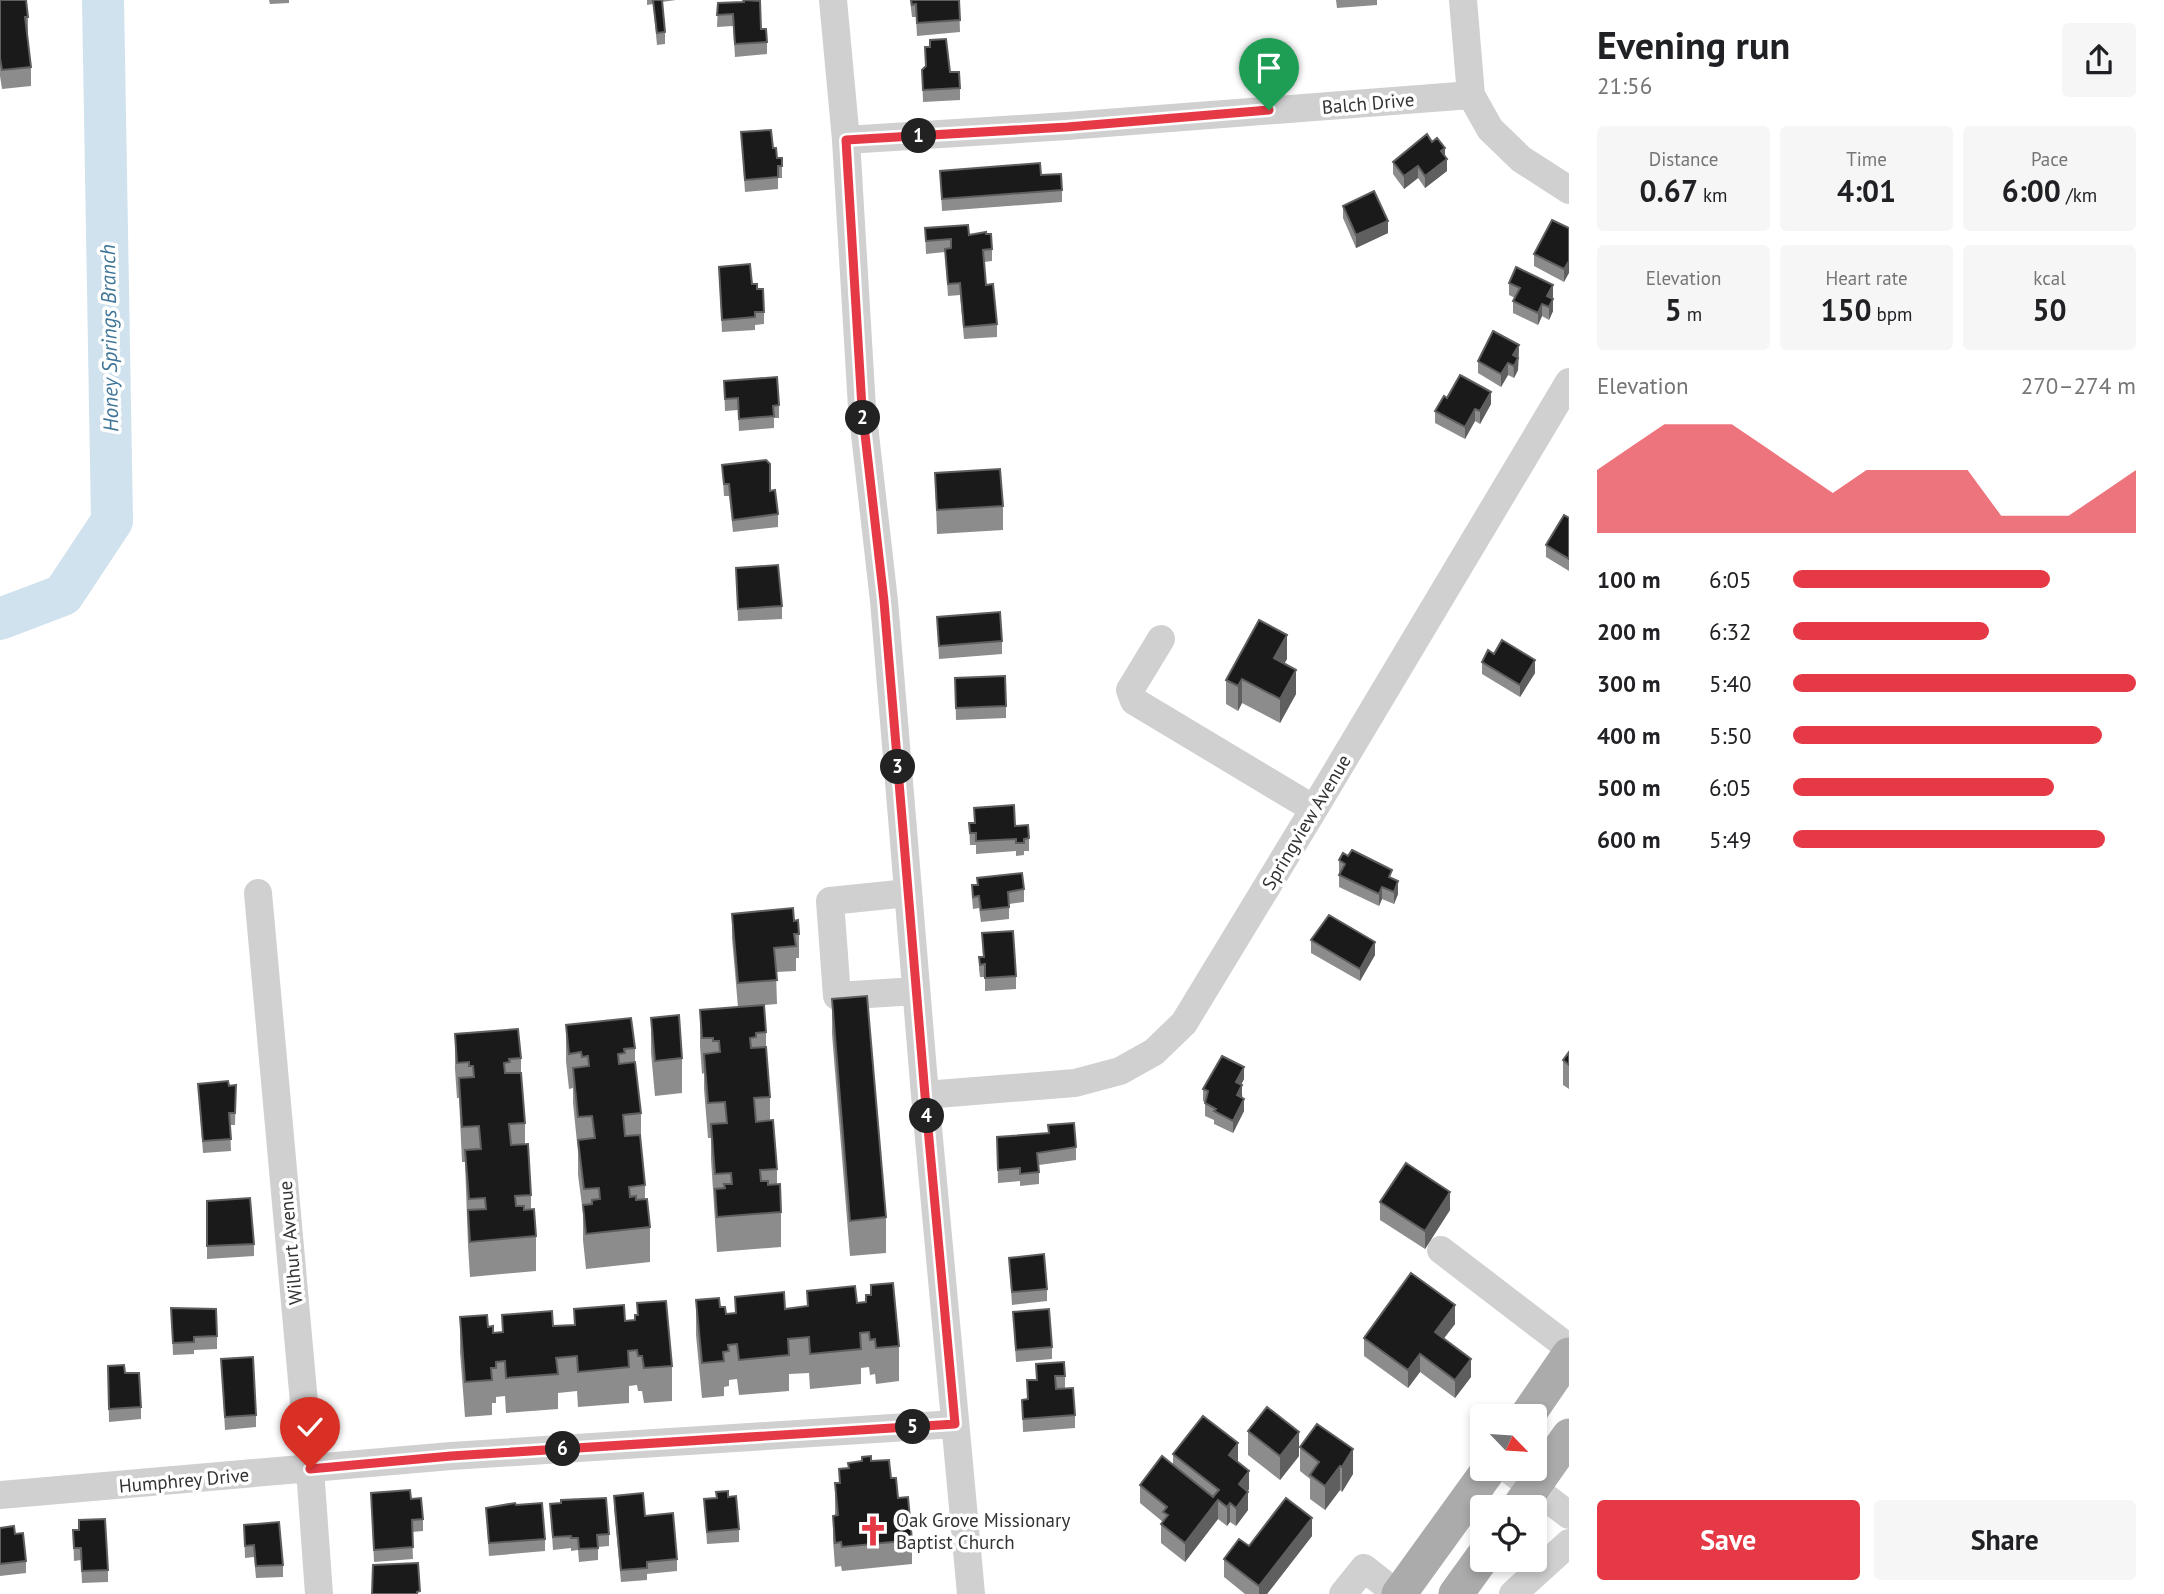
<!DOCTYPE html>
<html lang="en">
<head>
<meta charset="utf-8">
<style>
	body { margin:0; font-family:"PT Sans",sans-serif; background:#f6f6f6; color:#202124; height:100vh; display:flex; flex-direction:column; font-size:26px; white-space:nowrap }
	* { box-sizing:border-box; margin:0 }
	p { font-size:23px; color:#757577 }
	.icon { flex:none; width:38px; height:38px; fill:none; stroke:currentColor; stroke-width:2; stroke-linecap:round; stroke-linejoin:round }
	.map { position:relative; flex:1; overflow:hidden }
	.details { display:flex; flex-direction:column; background:#fff; width:595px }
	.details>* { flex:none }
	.needle { width:46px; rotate:115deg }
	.tools { position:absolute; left:1470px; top:1404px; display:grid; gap:14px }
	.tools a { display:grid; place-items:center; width:77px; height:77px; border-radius:7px; background:#fff; box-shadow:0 4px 10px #0003; font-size:35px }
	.pin { position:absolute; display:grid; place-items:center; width:60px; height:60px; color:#fff; margin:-72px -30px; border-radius:50% 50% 50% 0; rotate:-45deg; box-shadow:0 0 7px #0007 }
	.pin .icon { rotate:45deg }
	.km { position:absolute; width:35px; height:35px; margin:-18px; border-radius:50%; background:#222; color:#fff; font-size:19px; line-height:35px; text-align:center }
	.round { display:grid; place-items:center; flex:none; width:74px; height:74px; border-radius:7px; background:#f6f6f6 }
	.headline { display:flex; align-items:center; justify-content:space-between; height:119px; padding:0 28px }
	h1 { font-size:38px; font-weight:600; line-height:52px }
	.figures { display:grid; grid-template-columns:repeat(3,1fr); gap:10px; height:119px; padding:7px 28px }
	.figures div { display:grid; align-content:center; border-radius:7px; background:#f6f6f6; text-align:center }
	.figures b { font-size:30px; font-weight:600 }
	.figures small { font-size:19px; font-weight:400 }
	.figures p { font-size:19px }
	.chart { height:196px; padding:14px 28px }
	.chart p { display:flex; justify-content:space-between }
	.chart svg { width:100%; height:126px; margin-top:7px; fill:#e63946; opacity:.7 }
	.action { display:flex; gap:14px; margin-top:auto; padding:14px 28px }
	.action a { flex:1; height:80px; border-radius:7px; background:#e63946; color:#fff; font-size:28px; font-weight:600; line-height:80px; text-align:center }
	.action a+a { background:#f6f6f6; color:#202124 }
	ul { padding:0 28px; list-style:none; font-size:23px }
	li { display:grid; grid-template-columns:112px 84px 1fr; align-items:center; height:52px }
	li i { height:18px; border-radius:9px; background:#e63946 }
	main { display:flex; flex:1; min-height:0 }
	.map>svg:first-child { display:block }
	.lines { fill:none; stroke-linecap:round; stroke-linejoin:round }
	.river { stroke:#cfe2ee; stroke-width:42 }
	.minor { stroke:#d0d0d0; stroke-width:28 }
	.major { stroke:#ababab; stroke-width:35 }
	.wall { fill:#8c8c8c }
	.shaded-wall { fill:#5f5f5f }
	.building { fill:#1a1a1a; stroke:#5f5f5f; stroke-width:2 }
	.route-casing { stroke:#fff; stroke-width:14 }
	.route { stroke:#e63946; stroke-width:9 }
	.labels { text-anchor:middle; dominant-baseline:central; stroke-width:7; stroke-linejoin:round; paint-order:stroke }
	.street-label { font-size:19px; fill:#333; stroke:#fff }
	.poi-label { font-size:19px; fill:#333; stroke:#fff; text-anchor:start }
	.water-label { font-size:21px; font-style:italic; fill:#3f7597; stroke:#fff }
</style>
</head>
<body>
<main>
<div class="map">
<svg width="1569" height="1594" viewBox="0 0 1569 1594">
	<rect width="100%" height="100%" fill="#fff"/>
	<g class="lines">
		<!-- river -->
		<path class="river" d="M0,619L63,595L112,521L103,0"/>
		<!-- minor -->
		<path class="minor" d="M833,0L846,140L862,408L884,601L925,1095L971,1594
			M1463,0L1471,95L1490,129L1521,159L1569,190
			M846,140L1067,126L1471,95
			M1161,639L1130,690L1134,701L1314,809
			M258,893L310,1469L319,1594
			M908,893L830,901L837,996L916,991
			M925,1095L1075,1083L1120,1071L1154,1052L1184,1023L1314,809L1569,382
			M1441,1250L1569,1348
			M1507,1468L1569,1515
			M0,1495L451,1456L955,1424
			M1343,1594L1364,1568L1397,1594
			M1513,1594L1569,1543"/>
		<!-- major -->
		<path class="major" d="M1527,1416L1569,1355
			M1519,1507L1569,1436
			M1399,1594L1490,1468
			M1456,1594L1482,1558"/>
	</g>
	<!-- wall -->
	<path class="wall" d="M0,0L28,17V35H27L31,67V86L2,89L0,76Z
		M269,0H289V3L270,4Z
		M647,0H676L662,2L665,32V44L657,45L653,4L647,5Z
		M742,0H756L761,29L767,42V54L735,57L733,26L717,27L718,3L742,2Z
		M910,0H959L960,32L917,36L916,17H912Z
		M1336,0H1377V5L1337,8Z
		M925,47L950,72L960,88V100L923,102L922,70L926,67Z
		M741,132L773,148L777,158L782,166V178H778V189L745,192Z
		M1393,162L1447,171L1425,188L1418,178L1404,189L1393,174Z
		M940,171L1041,175L1062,190V202L942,211Z
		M1343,206L1388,233L1356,248L1343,218Z
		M925,228L969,235L992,249V261L984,262L986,285L997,324V337L964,339L960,295L948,296L945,252L926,254Z
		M1569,228L1564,282L1534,266V254Z
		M719,267L752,284L757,289L764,312V324L755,325V330L722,332Z
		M1509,283L1553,298V311L1549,320L1542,316L1538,325L1513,313V301L1515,298L1509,295Z
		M1519,345L1518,370L1514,378L1508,375L1501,387L1478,373V361Z
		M724,381L779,405V418H774V428L739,431L738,410L725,411Z
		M1447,398L1491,404L1480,424L1475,421L1465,439L1435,423V411Z
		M722,465L770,491L778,514V527L733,532L729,496H724Z
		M935,473L1003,506V530L937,534Z
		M1569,518V571L1546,557V545Z
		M736,568L782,606V619L738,621Z
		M937,617L1002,641V654L939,659Z
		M1494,654L1535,673L1520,697L1482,674V662Z
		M1287,659L1284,663L1296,694L1280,723L1242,703L1238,711L1226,704V680Z
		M955,678L1006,706V718L956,720Z
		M969,823L1015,826L1029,838V851H1024V855L1016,856V851L976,854V845H970Z
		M1339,860L1392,878L1398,894L1394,904L1382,899L1379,906L1339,887Z
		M977,878L1024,889V902L1009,904V919L981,922L979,908L973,909L972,898V885H977Z
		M732,914L794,921L799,934V958H796V971L776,972L777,1004L738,1007L732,938Z
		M982,933L1016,976V989L985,991V977H980L979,969V957H983Z
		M1311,940L1375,955L1360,981L1311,953Z
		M832,999L886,1217V1253L850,1256L832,1034Z
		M700,1010L766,1032V1050L770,1097V1121L777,1169V1185L781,1212V1247L717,1252L711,1159V1138H708L704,1089V1073L702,1074L700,1046Z
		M651,1018L682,1058V1093L655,1096L651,1053Z
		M566,1025L635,1048V1062L641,1113V1143L645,1185V1200L650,1227V1262L586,1269L583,1240V1213L578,1175V1152L573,1103V1088L569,1089L566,1061Z
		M455,1034L521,1058V1073L525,1123V1144L531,1195V1209L536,1236V1271L470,1277L468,1245L465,1162H462L459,1098H457L455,1069Z
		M1569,1052V1089L1563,1085V1060Z
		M1244,1079L1241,1085L1244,1111L1233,1133L1214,1124V1120L1205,1116V1102L1203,1101V1089Z
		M198,1084L236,1085L235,1125H230L231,1151L203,1153Z
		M1048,1125L1076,1147V1160L1039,1165V1184L1020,1186V1181L998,1183L997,1137L1048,1133Z
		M207,1201L254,1244V1256L207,1259Z
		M1380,1202L1450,1210L1425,1249L1380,1220Z
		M1009,1258L1047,1289V1301L1012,1305Z
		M871,1285L899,1346V1381L876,1384L875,1374L870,1375L869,1367L861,1368V1384L810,1389L809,1373L789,1374V1391L739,1395L737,1379L729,1380V1386L724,1387V1396L702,1398L696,1335V1300L720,1307L726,1314L735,1313V1297L785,1309L807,1306V1291L857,1303L866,1302L871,1295Z
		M637,1303L672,1366V1401L644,1403L642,1391H638L637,1385L629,1386V1403L578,1407L577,1391L558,1393V1409L506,1413L505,1396L496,1397V1403H492V1415L465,1417L460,1352V1317L488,1327L493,1333L502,1332V1315L553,1326L574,1325V1309L625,1321L635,1320L637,1315Z
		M171,1308L217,1336V1349L194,1350V1354L173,1355Z
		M1013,1312L1052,1347V1359L1016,1362Z
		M1455,1324L1444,1338L1471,1377L1455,1398L1420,1372L1408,1388L1364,1356V1338Z
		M221,1359L256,1415V1427L225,1430Z
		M1036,1364L1065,1376V1388L1056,1389L1075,1415V1428L1023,1432L1022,1400L1027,1399V1380H1036Z
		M108,1366L125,1373L141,1407V1419L109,1422Z
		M1317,1424L1353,1474L1342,1492L1340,1490L1325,1510L1310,1499V1479L1300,1471V1447Z
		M1248,1431L1299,1456L1280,1480L1248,1455Z
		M1173,1454L1238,1462L1249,1489L1248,1491V1510L1236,1526L1230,1522L1227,1526L1218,1519L1185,1562L1161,1543V1524L1163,1522L1140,1503V1485L1173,1465Z
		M871,1461L891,1478L912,1540V1564L842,1571L841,1566L835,1567L833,1540V1516H835V1483H839V1469L848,1468V1463Z
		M716,1492L728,1497L739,1529V1542L707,1544L704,1499L716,1498Z
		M371,1493L411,1499L423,1519V1531L412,1532L413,1559L374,1562Z
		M614,1496L645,1516L677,1559V1571L647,1574V1580L621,1582L614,1508Z
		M550,1504L609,1534V1546L598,1547V1560L579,1562L578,1550L571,1551V1548L553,1550Z
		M486,1508L545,1539V1551L489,1556Z
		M79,1520L108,1570V1582L82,1583L81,1560L74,1561L73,1530H79Z
		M244,1525L283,1565V1577L256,1578L254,1557L245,1558Z
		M0,1528L15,1534L26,1561V1573L0,1576Z
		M1312,1536L1267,1594H1245L1224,1577V1559L1249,1546Z"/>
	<!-- shaded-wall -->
	<path class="shaded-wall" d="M1445,148V160L1447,159V171L1425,188V176L1441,151Z
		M1418,166V178L1404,189V176Z
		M1388,221V233L1356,248V235Z
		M1569,261V273L1564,282V269Z
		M1553,285V298L1547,308V296Z
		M1553,299V311L1549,320V307Z
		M1542,304V316L1538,325V313Z
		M1519,345L1518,370L1514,378L1513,355Z
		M1508,363V375L1501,387V374Z
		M1491,392V404L1480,424V411Z
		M1475,409V421L1465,439V427Z
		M1287,635V659L1274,682V658Z
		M1535,660V673L1520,697V685Z
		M1296,670V694L1280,723V699Z
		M1242,679V703L1238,711V686Z
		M1398,881V894L1394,904V892Z
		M1382,887V899L1379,906V894Z
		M1375,942V955L1360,981V969Z
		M1244,1067V1079L1236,1094V1082Z
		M1242,1085V1098L1237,1095Z
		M1244,1099V1111L1233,1133V1121Z
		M1450,1192V1210L1425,1249V1231Z
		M1455,1305V1324L1435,1350V1332Z
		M1420,1354V1372L1408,1388V1370Z
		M1471,1359V1377L1455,1398V1380Z
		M1299,1432V1456L1280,1480V1456Z
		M1238,1443V1462L1229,1455Z
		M1353,1449V1474L1342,1492V1467Z
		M1340,1466V1490L1325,1510V1486Z
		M1249,1471V1489L1239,1503V1484Z
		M1248,1492V1510L1236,1526V1508Z
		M1218,1500V1519L1185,1562V1543Z
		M1230,1503V1522L1227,1526V1507Z
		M1312,1518V1536L1267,1594H1259V1586Z"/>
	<!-- building -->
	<path class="building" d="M0,0H26L28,17H25L31,67L2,70L0,58Z
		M653,0H662L665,32L657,33Z
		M744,0L760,1L761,29H766L767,42L735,44L733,14L717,15L718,3L744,2Z
		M911,0H959L960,20L917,23L916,4L912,5Z
		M946,39L950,72H959L960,88L923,90L922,70L926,66L925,47H930V40Z
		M771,130L773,148H776L777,158H782V166H778V177L745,180L741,132Z
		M1427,134L1432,142L1437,138L1445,148L1441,151L1447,159L1425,176L1418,166L1404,176L1393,162Z
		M1040,163L1041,175L1061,174L1062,190L942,199L940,171Z
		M1374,191L1388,221L1356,235L1343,206Z
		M1552,220L1569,228V261L1564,269L1534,254Z
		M968,225L969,235L986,232V234H991L992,249L983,250L986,285L993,284L997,324L964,327L960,283L948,284L945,249L951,248V239L926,241L925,228Z
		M750,264L752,284H757V289H763L764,312H755V317L722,320L719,267Z
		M1516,267L1553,285L1547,296L1553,299L1549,307L1542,304L1538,313L1513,301L1520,288L1509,283Z
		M1493,331L1519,345L1513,355L1518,358L1514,366L1508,363L1501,374L1478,361Z
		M1460,375L1491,392L1480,411L1475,409L1465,427L1435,411L1444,396L1447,398Z
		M777,377L779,405L773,406L774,416L739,419L738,398L725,399L724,381Z
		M766,460L770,464V491L775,490L778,514L733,520L729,484H724L722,465Z
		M1000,469L1003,506L937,510L935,473Z
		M1564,515L1569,518V559L1546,545Z
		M778,565L782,606L738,609L736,568Z
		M1000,612L1002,641L939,646L937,617Z
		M1259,620L1287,635L1274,658L1296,670L1280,699L1242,679L1238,686L1226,680Z
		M1502,640L1535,660L1520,685L1482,662L1488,650L1494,654Z
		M1005,676L1006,706L956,708L955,678Z
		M1014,805L1015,826L1028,825L1029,838L1024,839V843H1016V839L976,841V833H970L969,823H975L974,808Z
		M1352,850L1392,870L1389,877L1398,881L1394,892L1382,887L1379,894L1339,875L1345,864L1339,860L1343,853L1348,856Z
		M1022,873L1024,889L1008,892L1009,907L981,910L979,896L973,897L972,885H978L977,878Z
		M793,908L794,921L798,920L799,934H794L796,946L774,948L777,980L738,983L732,914Z
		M1329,915L1375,942L1360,969L1311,940Z
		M1013,931L1016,976L985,978V964L980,965L979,957H984L982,933Z
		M867,996L886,1217L850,1221L832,999Z
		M764,1005L766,1032L756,1033V1037L750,1038L751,1048L766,1047L770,1097L754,1098L756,1122L773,1120L777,1169L760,1170L761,1181H768V1185L780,1184L781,1212L717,1217L715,1189L725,1188L724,1184H732L731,1173L715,1174L711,1124L727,1123L725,1102L708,1103L704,1054L720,1052L719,1041H713V1038H702L700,1010Z
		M679,1015L682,1058L655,1061L651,1018Z
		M631,1018L635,1048L624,1049L625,1053L618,1054L619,1064L635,1062L641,1113L623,1115L625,1136L640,1135L645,1185L629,1187L630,1197L636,1196V1200L647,1199L650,1227L586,1234L583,1205L592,1204V1200L600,1199L599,1188L584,1189L578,1140L595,1138L592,1116L578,1117L573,1068L589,1066L588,1056L582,1057L581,1052L569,1054L566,1025Z
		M518,1029L521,1058L509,1059L510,1062L504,1063L505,1073H521L525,1123L509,1124L511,1145L528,1144L531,1195L515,1196L516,1206H524V1210L534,1209L536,1236L470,1242L468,1210L486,1209L485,1198L469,1199L465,1150L481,1149L479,1126L462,1127L459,1078L474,1077L473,1066H469V1062L457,1063L455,1034Z
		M1569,1052V1065L1563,1060Z
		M1222,1056L1244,1067L1236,1082L1242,1085L1237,1095L1244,1099L1233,1121L1214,1111L1216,1109L1205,1103L1208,1091L1203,1089Z
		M228,1081L229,1086L236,1085L235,1113H229L231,1139L203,1141L198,1084Z
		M1074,1123L1076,1147L1037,1153L1039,1172L1020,1174V1168L998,1170L997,1137L1049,1133L1048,1125Z
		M1406,1163L1450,1192L1425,1231L1380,1202Z
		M250,1198L254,1244L207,1246V1201Z
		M1044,1254L1047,1289L1012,1292L1009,1258Z
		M1411,1273L1455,1305L1435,1332L1471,1359L1455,1380L1420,1354L1408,1370L1364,1338Z
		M893,1283L899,1346L876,1348L875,1339L870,1340L869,1332L860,1333L861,1349L810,1354L809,1337L788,1339L789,1355L739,1360L737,1344L728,1345L729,1351L723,1352L724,1361L702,1363L696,1300L719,1298L720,1307H725L726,1314L736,1313L735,1297L784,1292L785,1309L808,1306L807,1291L855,1286L857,1303L866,1302V1295H871V1285Z
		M666,1301L672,1366L644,1368L642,1356H638L637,1350L628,1351L629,1367L578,1372L577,1356L556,1358L558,1374L506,1378L505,1361L496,1362V1368H491L492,1380L465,1382L460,1317L487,1315L488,1327L493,1326V1333L503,1332L502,1315L552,1311L553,1326L575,1325L574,1309L624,1305L625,1321L635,1320V1315H638L637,1303Z
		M171,1308L216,1309L217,1336L194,1337V1342L173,1343Z
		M1049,1309L1052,1347L1016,1350L1013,1312Z
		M253,1357L256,1415L225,1417L221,1359Z
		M1064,1362L1065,1376H1055L1056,1389L1073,1388L1075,1415L1023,1419L1022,1400L1028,1399L1027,1380H1037L1036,1364Z
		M124,1365L125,1373H139L141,1407L109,1409L108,1366Z
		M1267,1407L1299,1432L1280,1456L1248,1431Z
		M1203,1416L1238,1443L1229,1455L1249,1471L1239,1484L1248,1492L1236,1508L1230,1503L1227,1507L1218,1500L1185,1543L1161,1524L1168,1515L1163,1512L1167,1507L1140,1485L1162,1456L1213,1497L1219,1490L1173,1454Z
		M1317,1424L1353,1449L1342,1467L1340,1466L1325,1486L1310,1475L1319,1462L1300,1447Z
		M871,1456V1461L889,1460L891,1478H896L898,1498L908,1497L912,1540L842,1547L841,1542L835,1543L833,1516L838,1515L835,1483H840L839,1469L849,1468L848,1463L862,1461V1457Z
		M410,1490L411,1499L421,1498L423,1519L412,1520L413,1547L374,1550L371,1493Z
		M728,1491V1497L736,1496L739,1529L707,1532L704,1499L717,1498L716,1492Z
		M643,1493L645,1516L673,1513L677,1559L647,1562V1568L621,1570L614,1496Z
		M606,1498L609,1534L597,1535L598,1548L579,1549L578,1538H571V1536L553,1537L550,1504L561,1503V1500Z
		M1286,1498L1312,1518L1259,1586L1224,1559L1239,1539L1249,1546Z
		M515,1503L516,1505L542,1503L545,1539L489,1543L486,1508Z
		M105,1519L108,1570L82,1571L81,1548H74L73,1530H79V1520Z
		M279,1522L283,1565L256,1566L254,1545L245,1546L244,1525Z
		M14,1526L15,1534L23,1533L26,1561L0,1564V1528Z
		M418,1563L420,1591L417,1592V1594H372L373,1565Z"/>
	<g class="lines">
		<!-- route casing -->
		<g class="route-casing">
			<path id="route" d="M310,1469L451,1456L955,1424L925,1095L884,601L862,408L846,140L1067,127L1269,110"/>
		</g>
		<!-- route -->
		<use href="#route" class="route"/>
	</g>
	<!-- icons -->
	<defs>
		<g id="church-bare" transform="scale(2.415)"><path d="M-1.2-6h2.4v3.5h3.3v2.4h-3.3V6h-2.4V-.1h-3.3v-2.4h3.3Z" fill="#e63946" stroke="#fff" stroke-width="2.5" paint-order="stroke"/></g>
	</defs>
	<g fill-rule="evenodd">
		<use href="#church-bare" x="873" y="1531"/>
	</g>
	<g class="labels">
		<!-- street labels -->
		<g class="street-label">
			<text transform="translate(1368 103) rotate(-5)">Balch Drive</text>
			<text transform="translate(1306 822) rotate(-59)">Springview Avenue</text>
			<text transform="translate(290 1243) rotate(-95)">Wilhurt Avenue</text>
			<text transform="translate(184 1480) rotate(-5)">Humphrey Drive</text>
		</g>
		<!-- poi labels -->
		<g class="poi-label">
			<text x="896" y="1520">Oak Grove Missionary<tspan x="896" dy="22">Baptist Church</tspan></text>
		</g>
		<!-- water labels -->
		<g class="water-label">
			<text transform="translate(109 338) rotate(-91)">Honey Springs Branch</text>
		</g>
	</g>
</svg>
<div class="tools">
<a><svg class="needle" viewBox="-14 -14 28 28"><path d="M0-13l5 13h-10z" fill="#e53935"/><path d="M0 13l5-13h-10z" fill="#757577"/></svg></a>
<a><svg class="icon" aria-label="locate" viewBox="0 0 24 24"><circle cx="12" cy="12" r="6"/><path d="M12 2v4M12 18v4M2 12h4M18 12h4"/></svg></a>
</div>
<div class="pin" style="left:1269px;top:110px;background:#1e9e55"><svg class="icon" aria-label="arrive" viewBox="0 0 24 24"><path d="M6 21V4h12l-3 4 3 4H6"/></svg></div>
<div class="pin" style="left:310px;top:1469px;background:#d93025"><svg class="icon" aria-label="check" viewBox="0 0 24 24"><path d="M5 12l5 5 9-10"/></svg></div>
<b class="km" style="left:919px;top:136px">1</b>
<b class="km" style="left:863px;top:418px">2</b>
<b class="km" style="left:898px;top:767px">3</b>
<b class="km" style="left:927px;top:1116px">4</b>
<b class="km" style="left:913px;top:1427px">5</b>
<b class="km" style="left:563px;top:1449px">6</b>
</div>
<section class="details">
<div class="headline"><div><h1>Evening run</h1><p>21:56</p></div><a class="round"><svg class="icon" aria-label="share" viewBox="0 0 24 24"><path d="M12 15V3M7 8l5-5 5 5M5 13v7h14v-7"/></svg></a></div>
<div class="figures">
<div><p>Distance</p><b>0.67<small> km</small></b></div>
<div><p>Time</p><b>4:01</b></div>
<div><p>Pace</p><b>6:00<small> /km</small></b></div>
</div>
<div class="figures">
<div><p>Elevation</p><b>5<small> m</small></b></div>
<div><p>Heart rate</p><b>150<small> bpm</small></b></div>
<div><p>kcal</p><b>50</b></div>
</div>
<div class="chart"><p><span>Elevation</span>270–274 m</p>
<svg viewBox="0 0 160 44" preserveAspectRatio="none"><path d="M0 44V22L10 14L20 6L30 6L40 6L50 14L60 22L70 30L80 22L90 22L100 22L110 22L120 38L130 38L140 38L150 30L160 22V44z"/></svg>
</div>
<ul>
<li><b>100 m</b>6:05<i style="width:75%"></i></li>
<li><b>200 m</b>6:32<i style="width:57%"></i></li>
<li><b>300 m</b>5:40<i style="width:100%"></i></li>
<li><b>400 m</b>5:50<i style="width:90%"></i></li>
<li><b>500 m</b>6:05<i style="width:76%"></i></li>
<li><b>600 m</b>5:49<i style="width:91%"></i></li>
</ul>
<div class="action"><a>Save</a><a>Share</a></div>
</section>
</main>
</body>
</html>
